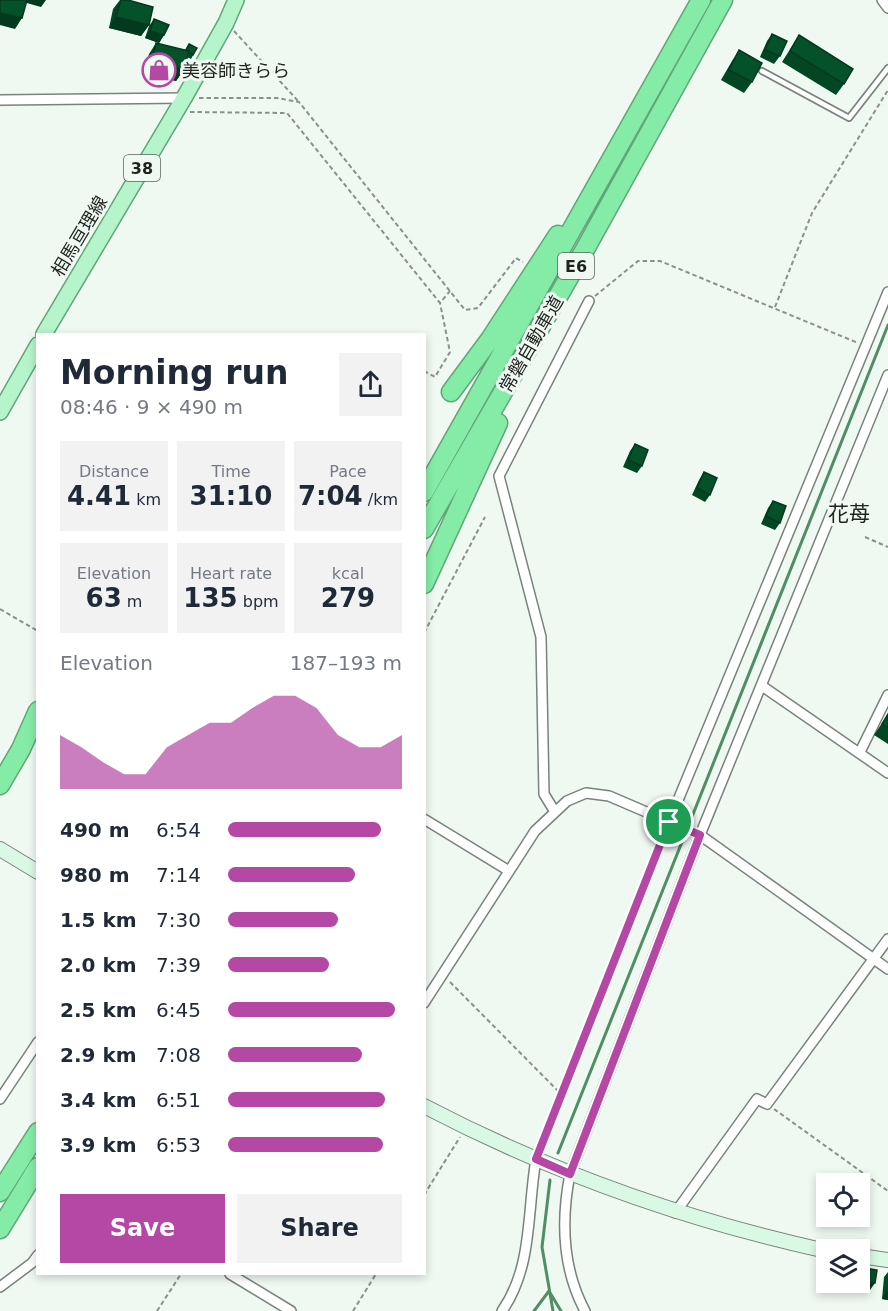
<!DOCTYPE html>
<html lang="en">
<head>
<meta charset="utf-8">
<style>
	body { margin:0; font-family:"DejaVu Sans","Noto Sans JP",sans-serif; background:#f2f2f3; color:#1f2937; height:100vh; display:flex; flex-direction:column; font-size:22px; white-space:nowrap }
	* { box-sizing:border-box; margin:0 }
	p { font-size:20px; color:#747a83 }
	.icon { flex:none; width:33px; height:33px; fill:none; stroke:currentColor; stroke-width:2; stroke-linecap:round; stroke-linejoin:round }
	.map { position:relative; flex:1; overflow:hidden }
	.sheet { position:absolute; left:36px; top:333px; width:390px; height:942px; display:flex; flex-direction:column; background:#fff; border-radius:0px; box-shadow:0 3px 9px #0003 }
	.sheet>* { flex:none }
	.fabs { position:absolute; left:816px; top:1173px; display:grid; gap:12px }
	.fabs a { display:grid; place-items:center; width:54px; height:54px; border-radius:0px; background:#fff; box-shadow:0 3px 9px #0003; font-size:30px }
	.pin { position:absolute; display:grid; place-items:center; width:51px; height:51px; color:#fff; margin:-26px; border:3px solid #fff; border-radius:50%; box-shadow:0 2px 6px #0007 }
	.round { display:grid; place-items:center; flex:none; width:63px; height:63px; border-radius:0px; background:#f2f2f3 }
	.headline { display:flex; align-items:center; justify-content:space-between; height:102px; padding:0 24px }
	h1 { font-size:33px; font-weight:600; line-height:45px }
	.stats { display:grid; grid-template-columns:repeat(3,1fr); gap:9px; height:102px; padding:6px 24px }
	.stats div { display:grid; align-content:center; border-radius:0px; background:#f2f2f3; text-align:center }
	.stats b { font-size:26px; font-weight:600 }
	.stats small { font-size:16px; font-weight:400 }
	.stats p { font-size:16px }
	.chart { height:168px; padding:12px 24px }
	.chart p { display:flex; justify-content:space-between }
	.chart svg { width:100%; height:108px; margin-top:6px; fill:#b547a5; opacity:.7 }
	.action { display:flex; gap:12px; margin-top:auto; padding:12px 24px }
	.action a { flex:1; height:69px; border-radius:0px; background:#b547a5; color:#fff; font-size:24px; font-weight:600; line-height:69px; text-align:center }
	.action a+a { background:#f2f2f3; color:#1f2937 }
	ul { padding:0 24px; list-style:none; font-size:20px }
	li { display:grid; grid-template-columns:96px 72px 1fr; align-items:center; height:45px }
	li i { height:15px; border-radius:8px; background:#b547a5 }
	.map>svg:first-child { display:block }
	.lines { fill:none; stroke-linecap:round; stroke-linejoin:round }
	.stream { stroke:#508e66; stroke-width:3 }
	.lane-casing { stroke:#79827c; stroke-width:8 }
	.street-casing { stroke:#79827c; stroke-width:12 }
	.secondary-casing { stroke:#79827c; stroke-width:16 }
	.primary-casing { stroke:#61a578; stroke-width:18 }
	.highway-casing { stroke:#61a578; stroke-width:21 }
	.path { stroke:#8a908b; stroke-width:2; stroke-dasharray:4.5 3; stroke-linecap:butt }
	.lane { stroke:#fff; stroke-width:4.5 }
	.street { stroke:#fff; stroke-width:9 }
	.secondary { stroke:#daf9e5; stroke-width:14 }
	.primary { stroke:#b6f4cb; stroke-width:15 }
	.highway { stroke:#85eca8; stroke-width:18 }
	.wall { fill:#034624 }
	.shaded-wall { fill:#03391d }
	.building { fill:#04512a; stroke:#03391d; stroke-width:1.5 }
	.route-casing { stroke:#fff; stroke-width:12 }
	.route { stroke:#b547a5; stroke-width:8 }
	.labels { text-anchor:middle; dominant-baseline:central; stroke-width:6; stroke-linejoin:round; paint-order:stroke }
	.shield { fill:#eff9f2; stroke:#5d625e; stroke-width:1.5 }
	.shield-label { font-size:16px; font-weight:bold; fill:#1f221f }
	.poi-label { font-size:18px; fill:#1f221f; stroke:#eff9f2; text-anchor:start }
	.street-label { font-size:18px; fill:#1f221f; stroke:#eff9f2 }
	.quarter-label { font-size:21px; fill:#1f221f; stroke:#eff9f2 }
</style>
</head>
<body>
<div class="map">
<svg width="888" height="1311" viewBox="0 0 888 1311">
	<rect width="100%" height="100%" fill="#eff9f2"/>
	<g class="lines">
		<!-- stream -->
		<path class="stream" d="M558,1153L888,325
			M550,1180L542,1247L553,1311
			M534,1311L549,1291L561,1311"/>
		<!-- lane casing -->
		<g class="lane-casing">
			<path id="lane" d="M762,71L849,118L888,68"/>
		</g>
		<!-- street casing -->
		<g class="street-casing">
			<path id="street" d="M882,0L888,8
				M0,100L184,98
				M762,686L888,773
				M860,752L888,695
				M555,812L544,794L541,637L499,476L589,301
				M424,819L509,871
				M669,822L888,292
				M424,1003L535,831L567,801L586,793L609,796L700,835L888,969
				M0,1099L38,1042
				M675,1213L757,1099L767,1104L888,939
				M230,1274L291,1311
				M0,1287L32,1263L38,1255
				M502,1311C533,1267 527,1211 536,1159
				M585,1311C562,1268 561,1220 570,1174L700,835L888,375"/>
		</g>
		<!-- secondary casing -->
		<g class="secondary-casing">
			<path id="secondary" d="M0,849L38,872
				M424,1106C552,1173 686,1220 826,1251
				M860,1256L888,1260"/>
		</g>
		<!-- primary casing -->
		<g class="primary-casing">
			<path id="primary" d="M44,334L184,98L226,23L236,0
				M0,412L38,345"/>
		</g>
		<!-- highway casing -->
		<g class="highway-casing">
			<path id="highway" d="M451,392L491,338L558,235
				M424,492L701,0
				M424,529L583,253L723,0
				M424,584L498,423
				M0,785L21,749L38,711
				M0,1192L38,1132
				M0,1229L38,1167"/>
		</g>
		<!-- path -->
		<path class="path" d="M234,31L299,102
			M199,98H277L299,102L465,310L478,308L516,258L523,262
			M190,112L287,113L440,303L450,291
			M595,296L638,261H660L858,343
			M775,307L812,213L888,90
			M424,371L435,377L450,352L440,303
			M865,537L888,547
			M0,609L38,631
			M424,633L485,517
			M450,982L562,1095L540,1148
			M562,1095L666,830
			M774,1109L888,1191
			M424,1195L460,1137
			M157,1311L181,1274
			M353,1311L376,1274"/>
		<!-- lane -->
		<use href="#lane" class="lane"/>
		<!-- street -->
		<use href="#street" class="street"/>
		<!-- secondary -->
		<use href="#secondary" class="secondary"/>
		<!-- primary -->
		<use href="#primary" class="primary"/>
		<!-- highway -->
		<use href="#highway" class="highway"/>
	</g>
	<!-- wall -->
	<path class="wall" d="M120,0H128L149,25L141,36L109,28L113,9Z
		M154,19L164,35L159,43L145,38L149,26Z
		M772,34L780,56L774,64L760,57L767,41Z
		M799,35L844,84L836,95L782,62Z
		M156,43L185,50L189,44L197,48L191,59L187,57L184,70L176,81L144,73L149,54Z
		M739,50L752,82L744,93L721,80L732,61Z
		M635,444L642,466L637,473L623,467L630,451Z
		M704,472L710,495L705,502L692,495L699,480Z
		M773,501L780,523L775,530L761,524L768,508Z
		M888,714V744L874,735Z
		M888,1272V1300L882,1299L884,1277Z"/>
	<!-- shaded-wall -->
	<path class="shaded-wall" d="M16,0H46L41,7Z
		M0,13L22,18L15,29L0,25Z
		M116,17L149,25L141,36L109,28Z
		M150,31L164,35L159,43L145,38Z
		M152,62L184,70L176,81L144,73Z
		M860,1281L875,1283L870,1290L853,1288L857,1282H860Z
		M887,1291H888V1300L882,1299Z"/>
	<!-- building -->
	<path class="building" d="M0,0H27L22,18L0,13Z
		M121,0H128L153,7L149,25L116,17Z
		M154,19L169,25L164,35L150,31Z
		M772,34L787,41L780,56L765,50Z
		M799,35L853,69L844,84L790,51Z
		M156,43L189,51L184,70L152,62Z
		M189,44L197,48L193,55L189,52V51L186,50Z
		M739,50L762,63L752,82L729,70Z
		M635,444L648,450L642,466L628,460Z
		M704,472L717,478L710,495L697,488Z
		M773,501L786,506L780,523L766,516Z
		M888,714V728L882,724Z
		M860,1267L877,1270L875,1283L860,1281Z"/>
	<g class="lines">
		<!-- route casing -->
		<g class="route-casing">
			<path id="route" d="M669,822L700,835L570,1174L536,1159Z"/>
		</g>
		<!-- route -->
		<use href="#route" class="route"/>
	</g>
	<!-- icons -->
	<defs>
		<g id="shop-ring" transform="scale(1.725)"><circle r="9.5" fill="#eff9f2" stroke="#b547a5" stroke-width="1.5"/><path d="M-5-2.5h2.3a2.7 3.5 0 0 1 5.4 0H5L5.5 6h-11ZM-1.5-2.5h3a1.5 2.3 0 0 0-3 0Z" fill="#b547a5"/></g>
	</defs>
	<g fill-rule="evenodd">
		<use href="#shop-ring" x="159" y="70"/>
	</g>
	<g class="labels">
		<!-- shield labels -->
		<g class="shield">
			<rect x="124" y="155" width="36" height="26" rx="4.5"/>
			<rect x="558" y="253" width="36" height="26" rx="4.5"/>
		</g>
		<g class="shield-label">
			<text x="142" y="168">38</text>
			<text x="576" y="266">E6</text>
		</g>
		<!-- poi labels -->
		<g class="poi-label">
			<text x="182" y="70">美容師きらら</text>
		</g>
		<!-- street labels -->
		<g class="street-label">
			<text transform="translate(79 236) rotate(-59)">相馬亘理線</text>
			<text transform="translate(531 344) rotate(-60)">常磐自動車道</text>
		</g>
		<!-- quarter labels -->
		<g class="quarter-label">
			<text x="849" y="514">花苺</text>
		</g>
	</g>
</svg>
<div class="fabs">
<a><svg class="icon" aria-label="locate" viewBox="0 0 24 24"><circle cx="12" cy="12" r="6"/><path d="M12 2v4M12 18v4M2 12h4M18 12h4"/></svg></a>
<a><svg class="icon" aria-label="layers" viewBox="0 0 24 24"><path d="M12 4l9 5-9 5-9-5zM3 14l9 5 9-5"/></svg></a>
</div>
<div class="pin" style="left:669px;top:822px;background:#1e9e55"><svg class="icon" aria-label="arrive" viewBox="0 0 24 24"><path d="M6 21V4h12l-3 4 3 4H6"/></svg></div>
<section class="sheet">
<div class="headline"><div><h1>Morning run</h1><p>08:46 · 9 × 490 m</p></div><a class="round"><svg class="icon" aria-label="share" viewBox="0 0 24 24"><path d="M12 15V3M7 8l5-5 5 5M5 13v7h14v-7"/></svg></a></div>
<div class="stats">
<div><p>Distance</p><b>4.41<small> km</small></b></div>
<div><p>Time</p><b>31:10</b></div>
<div><p>Pace</p><b>7:04<small> /km</small></b></div>
</div>
<div class="stats">
<div><p>Elevation</p><b>63<small> m</small></b></div>
<div><p>Heart rate</p><b>135<small> bpm</small></b></div>
<div><p>kcal</p><b>279</b></div>
</div>
<div class="chart"><p><span>Elevation</span>187–193 m</p>
<svg viewBox="0 0 160 44" preserveAspectRatio="none"><path d="M0 44V22L10 27L20 33L30 38L40 38L50 27L60 22L70 17L80 17L90 11L100 6L110 6L120 11L130 22L140 27L150 27L160 22V44z"/></svg>
</div>
<ul>
<li><b>490 m</b>6:54<i style="width:88%"></i></li>
<li><b>980 m</b>7:14<i style="width:73%"></i></li>
<li><b>1.5 km</b>7:30<i style="width:63%"></i></li>
<li><b>2.0 km</b>7:39<i style="width:58%"></i></li>
<li><b>2.5 km</b>6:45<i style="width:96%"></i></li>
<li><b>2.9 km</b>7:08<i style="width:77%"></i></li>
<li><b>3.4 km</b>6:51<i style="width:90%"></i></li>
<li><b>3.9 km</b>6:53<i style="width:89%"></i></li>
</ul>
<div class="action"><a>Save</a><a>Share</a></div>
</section>
</div>
</body>
</html>
